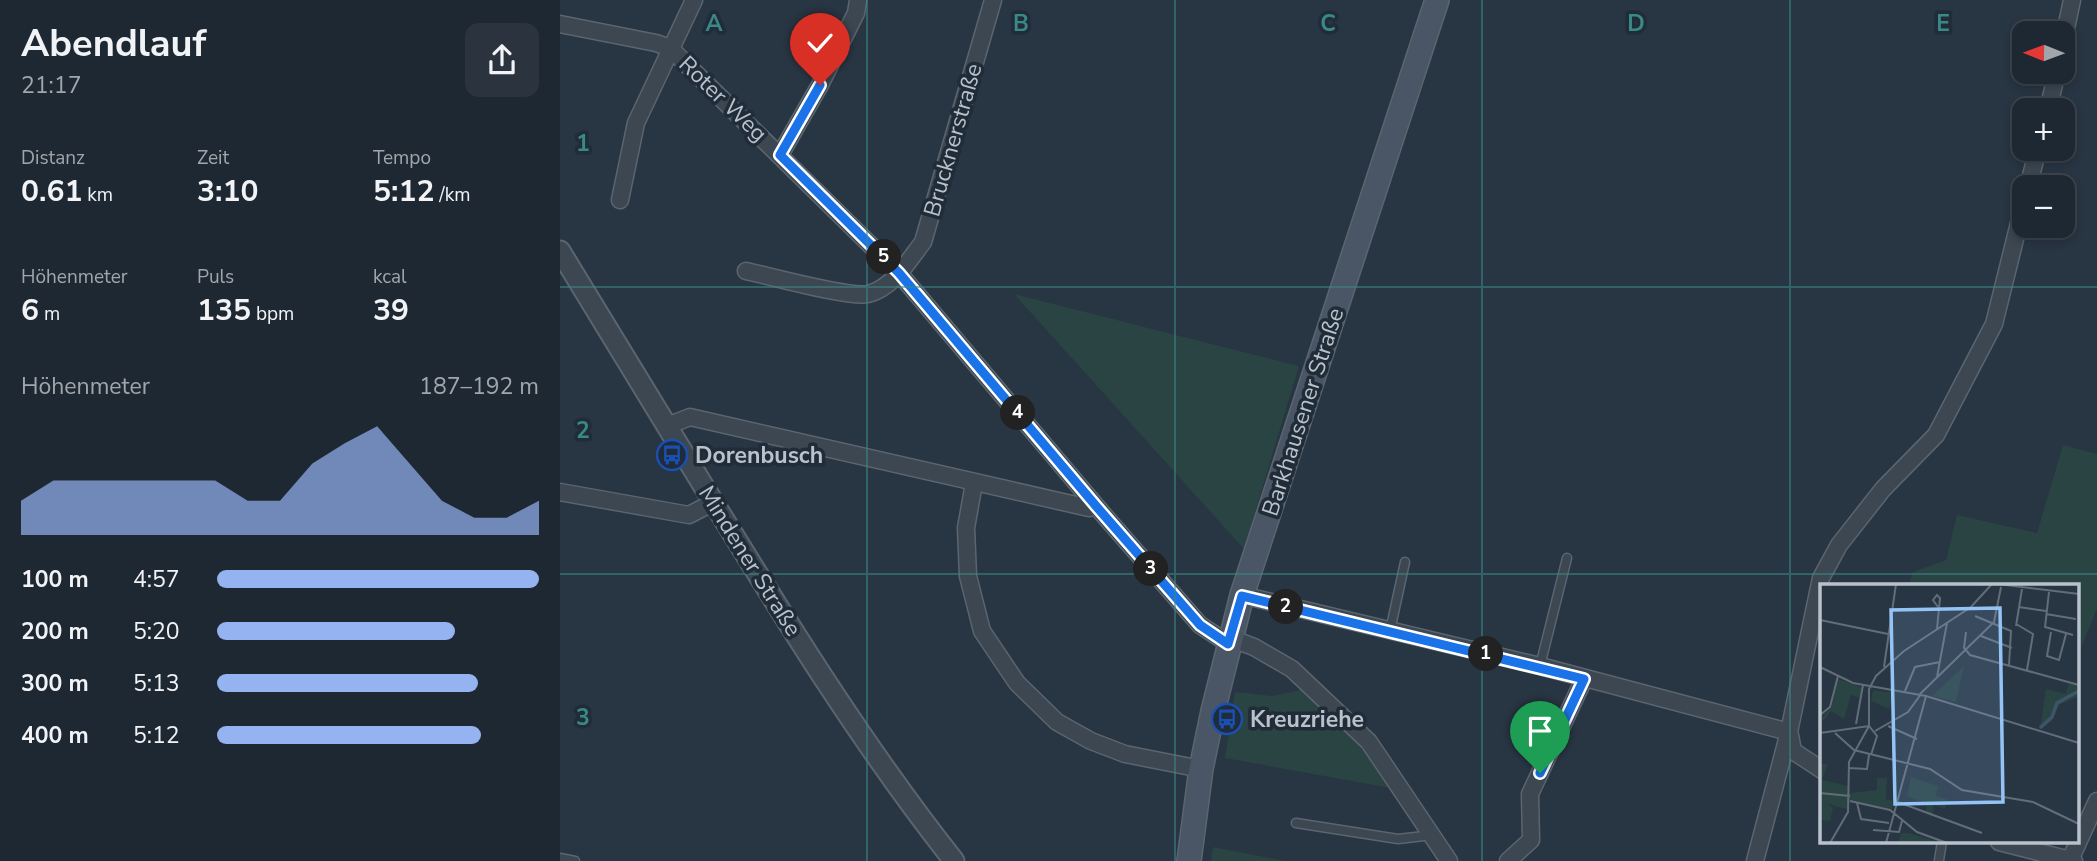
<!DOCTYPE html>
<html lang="de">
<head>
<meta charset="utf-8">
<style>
	body { margin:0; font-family:"Nunito Sans",sans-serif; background:#2b343e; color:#f1f3f6; height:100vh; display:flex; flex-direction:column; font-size:26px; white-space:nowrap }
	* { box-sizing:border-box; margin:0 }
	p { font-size:23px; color:#a1a6ac }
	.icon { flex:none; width:38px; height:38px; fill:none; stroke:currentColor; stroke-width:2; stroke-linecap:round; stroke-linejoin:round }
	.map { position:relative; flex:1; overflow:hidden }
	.drawer { display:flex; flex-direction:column; background:#1e2832; width:560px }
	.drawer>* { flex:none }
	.needle { width:46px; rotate:271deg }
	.buttons { position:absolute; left:1452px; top:21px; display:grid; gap:14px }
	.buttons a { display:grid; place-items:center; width:63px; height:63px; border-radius:14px; background:#1e2832; box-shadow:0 4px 10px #0003,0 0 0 2px #3c444d; font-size:35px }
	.pin { position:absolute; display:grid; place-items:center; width:60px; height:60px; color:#fff; margin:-72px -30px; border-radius:50% 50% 50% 0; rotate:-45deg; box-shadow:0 0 7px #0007 }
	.pin .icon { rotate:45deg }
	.km { position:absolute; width:35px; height:35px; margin:-18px; border-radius:50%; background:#222; color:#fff; font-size:19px; line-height:35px; text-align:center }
	.round { display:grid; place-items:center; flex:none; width:74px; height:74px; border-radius:14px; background:#2b343e }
	.overview { display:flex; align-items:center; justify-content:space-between; height:119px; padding:0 21px }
	h1 { font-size:38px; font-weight:700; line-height:52px }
	.metrics { display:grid; grid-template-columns:repeat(3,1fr); gap:10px; height:119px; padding:7px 21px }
	.metrics div { display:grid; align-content:center }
	.metrics b { font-size:30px; font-weight:700 }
	.metrics small { font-size:19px; font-weight:400 }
	.metrics p { font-size:19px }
	.chart { height:196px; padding:14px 21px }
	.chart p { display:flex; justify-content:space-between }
	.chart svg { width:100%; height:126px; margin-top:7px; fill:#95b2f1; opacity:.7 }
	ul { padding:0 21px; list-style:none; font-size:23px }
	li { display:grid; grid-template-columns:112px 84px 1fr; align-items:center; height:52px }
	li i { height:18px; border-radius:9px; background:#95b2f1 }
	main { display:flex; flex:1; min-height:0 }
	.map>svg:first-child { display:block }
	.green { fill:#2a4343 }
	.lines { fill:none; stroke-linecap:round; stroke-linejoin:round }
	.service-casing { stroke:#5a656f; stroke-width:11 }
	.minor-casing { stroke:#5a656f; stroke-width:19 }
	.tertiary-casing { stroke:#5a656f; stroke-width:23 }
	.secondary-casing { stroke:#5a656f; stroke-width:26 }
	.service { stroke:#3c4752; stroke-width:8 }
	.minor { stroke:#3c4752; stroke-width:16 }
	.tertiary { stroke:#3c4752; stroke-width:19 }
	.secondary { stroke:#4a5665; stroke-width:23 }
	.route-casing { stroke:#fff; stroke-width:14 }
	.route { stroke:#1a73e8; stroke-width:9 }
	.grid { fill:none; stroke:#3a8986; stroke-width:2; stroke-opacity:0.55 }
	.labels { text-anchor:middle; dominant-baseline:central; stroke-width:7; stroke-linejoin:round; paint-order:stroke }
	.street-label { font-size:23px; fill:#b9c2cc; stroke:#202c37 }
	.poi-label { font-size:23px; font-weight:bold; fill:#b9c2cc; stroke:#202c37; text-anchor:start }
	.inset-river { fill:none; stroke:#3e546b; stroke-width:3.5 }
	.inset-road { fill:none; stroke:#626d79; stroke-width:2 }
	.view { fill:#94c3f6; fill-opacity:0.15; stroke:#94c3f6; stroke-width:3.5 }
	.inset-edge { fill:none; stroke:#b9c2cc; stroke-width:3.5 }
	.grid-label { font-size:23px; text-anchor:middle; font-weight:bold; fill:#3a8986; stroke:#202c37; stroke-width:7; stroke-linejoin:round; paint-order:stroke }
</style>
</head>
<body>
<main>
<section class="drawer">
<div class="overview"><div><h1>Abendlauf</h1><p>21:17</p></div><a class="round"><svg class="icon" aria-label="share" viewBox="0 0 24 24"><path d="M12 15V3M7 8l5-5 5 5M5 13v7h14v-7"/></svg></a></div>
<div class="metrics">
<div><p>Distanz</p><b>0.61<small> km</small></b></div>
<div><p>Zeit</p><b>3:10</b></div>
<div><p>Tempo</p><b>5:12<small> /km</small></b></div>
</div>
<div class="metrics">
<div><p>Höhenmeter</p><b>6<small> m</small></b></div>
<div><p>Puls</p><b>135<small> bpm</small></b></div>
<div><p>kcal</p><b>39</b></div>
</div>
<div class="chart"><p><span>Höhenmeter</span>187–192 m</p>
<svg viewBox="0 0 160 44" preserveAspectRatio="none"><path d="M0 44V32L10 25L20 25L30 25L40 25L50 25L60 25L70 32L80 32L90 19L100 12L110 6L120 19L130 32L140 38L150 38L160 32V44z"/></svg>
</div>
<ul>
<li><b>100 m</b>4:57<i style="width:100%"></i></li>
<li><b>200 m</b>5:20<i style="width:74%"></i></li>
<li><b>300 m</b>5:13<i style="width:81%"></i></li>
<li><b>400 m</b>5:12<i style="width:82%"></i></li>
</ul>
</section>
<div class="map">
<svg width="1537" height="861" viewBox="0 0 1537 861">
	<rect width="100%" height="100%" fill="#283542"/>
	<!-- green -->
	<path class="green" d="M454,294L739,366L684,549Z
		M1503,445L1537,454V609L1518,655V586H1348L1353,572L1386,560L1397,515L1477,533Z
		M759,686L836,789L665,758L675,692L712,696Z
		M653,847L725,861H651Z"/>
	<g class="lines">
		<!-- service casing -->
		<g class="service-casing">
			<path id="service" d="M830,631L845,562
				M980,666L1007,558
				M736,823L838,839L873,835
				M0,858L15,861
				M1379,860L1382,842"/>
		</g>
		<!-- minor casing -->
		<g class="minor-casing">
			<path id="minor" d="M0,24L96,43L110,48L339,273L536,506L640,625L669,644
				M1503,43L1512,0
				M1488,110L1497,72
				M220,155L260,85L296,13L298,0
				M1468,187L1478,149
				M60,200L76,123L134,0
				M186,271C210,276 289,298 308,294C333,288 349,260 363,242L433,0
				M107,426L130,417L529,508L536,506
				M414,483L406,528L408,576L422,631L457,683L497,722L531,741L565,754L641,769
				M0,492L129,515L154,502
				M682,595L980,666L1229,732
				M670,638L694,647L732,669L809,742L889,861
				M1230,735L1233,751L1262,770
				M1439,842L1514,861
				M1510,860L1537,801
				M948,861L971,840L970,794L1024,679
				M1195,861L1229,732L1261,578L1279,545L1323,489L1376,435L1434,324L1465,199"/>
		</g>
		<!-- tertiary casing -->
		<g class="tertiary-casing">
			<path id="tertiary" d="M0,251C51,334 102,417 152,500C228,624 304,747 394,861"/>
		</g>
		<!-- secondary casing -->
		<g class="secondary-casing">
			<path id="secondary" d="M629,861L641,769L653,711L682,595L877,0"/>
		</g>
		<!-- service -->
		<use href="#service" class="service"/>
		<!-- minor -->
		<use href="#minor" class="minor"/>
		<!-- tertiary -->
		<use href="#tertiary" class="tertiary"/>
		<!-- secondary -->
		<use href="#secondary" class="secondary"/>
	</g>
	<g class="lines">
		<!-- route casing -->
		<g class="route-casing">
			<path id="route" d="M260,85L220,155L339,273L536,506L640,625L668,644L682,596L1024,679L980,773"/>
		</g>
		<!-- route -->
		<use href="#route" class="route"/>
	</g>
	<!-- grid -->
	<path class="grid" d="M307,0V861M615,0V861M922,0V861M1230,0V861M0,287H1537M0,574H1537"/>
	<!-- icons -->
	<defs>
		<g id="bus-ring" transform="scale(1.575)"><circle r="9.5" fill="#202c37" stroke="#1a4fb4" stroke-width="1.5"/><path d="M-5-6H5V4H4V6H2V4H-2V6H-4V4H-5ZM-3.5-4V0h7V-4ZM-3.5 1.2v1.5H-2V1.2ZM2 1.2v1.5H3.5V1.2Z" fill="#1a4fb4"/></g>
	</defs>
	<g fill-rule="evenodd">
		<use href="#bus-ring" x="112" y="455"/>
		<use href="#bus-ring" x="667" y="719"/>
	</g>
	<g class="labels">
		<!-- street labels -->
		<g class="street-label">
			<text transform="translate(163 99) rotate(44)">Roter Weg</text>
			<text transform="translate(393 140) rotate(-74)">Brucknerstraße</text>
			<text transform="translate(743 412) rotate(-72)">Barkhausener Straße</text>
			<text transform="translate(190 561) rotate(58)">Mindener Straße</text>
		</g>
		<!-- poi labels -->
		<g class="poi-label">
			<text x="135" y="455">Dorenbusch</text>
			<text x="690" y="719">Kreuzriehe</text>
		</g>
	</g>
	<!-- overview -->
	<g transform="translate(1260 584)">
		<rect width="259" height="259" fill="#283542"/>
		<path d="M144,82L136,118L112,112ZM18,95L43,104L41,114L31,111L24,135L11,127L3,137L0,134L11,124ZM249,99L259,102V112L239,121L232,137L220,145L226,105L246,110ZM53,106L75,109L69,125L51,117ZM0,180H8L2,196L29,202L30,209L57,206V194H67L66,215L74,217L72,225L30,217L27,225L8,220L13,224L10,237L2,236ZM91,193L118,202L116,212L127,215L125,225L114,221L112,232L106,229L107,220L87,212ZM81,249H89L123,259H78Z" fill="#2a4343"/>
		<path class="inset-river" d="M220,144L232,133L237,119L259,107"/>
		<path class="inset-road" d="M177,0L259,10M229,8L225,43L253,51M199,23L226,27M226,30L256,35M155,32L191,47L189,81M0,36L68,50M196,40L213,50L207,86M196,42L202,5M117,45L120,14L117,11L113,16L118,23M146,48L144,64L150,71L259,101M231,48L227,72L239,76L246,50M161,52L192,64M0,83L33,99L106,112L259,159M64,83L76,0M117,93L127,39M85,107L95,83L120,78M100,110L174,38L181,3M0,131L10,123L18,92M36,140L43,101M68,142L97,155M55,147L88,128L101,110M0,149L49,142L57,152L51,171M15,149L34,166L110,185L142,206L213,218L259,240M28,184L47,185L49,171M0,209L30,212M30,217L70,226L97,248L127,259M75,217L162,249M37,219L41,235L69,239M53,246L79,248L82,237M10,259L28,228L29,178L49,142V105L56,92L84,67L151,23L172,0M66,259L106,112"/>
		<path class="view" d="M180,24L183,218L75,220L71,26Z"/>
		<rect width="259" height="259" class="inset-edge"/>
	</g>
	<g class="grid-label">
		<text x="154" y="31">A</text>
		<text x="461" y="31">B</text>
		<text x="768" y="31">C</text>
		<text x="1076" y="31">D</text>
		<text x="1383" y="31">E</text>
		<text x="23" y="151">1</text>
		<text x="23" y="438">2</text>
		<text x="23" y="725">3</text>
	</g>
</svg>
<div class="buttons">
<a><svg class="needle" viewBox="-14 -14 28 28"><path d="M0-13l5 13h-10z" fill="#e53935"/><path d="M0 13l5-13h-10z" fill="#a1a6ac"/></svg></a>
<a>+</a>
<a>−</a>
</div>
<div class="pin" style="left:980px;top:773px;background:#1e9e55"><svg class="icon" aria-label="arrive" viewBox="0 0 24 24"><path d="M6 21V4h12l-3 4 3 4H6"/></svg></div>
<div class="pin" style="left:260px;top:85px;background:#d93025"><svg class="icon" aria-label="check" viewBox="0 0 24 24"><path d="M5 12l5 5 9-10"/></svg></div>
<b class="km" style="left:926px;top:654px">1</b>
<b class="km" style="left:726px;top:607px">2</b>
<b class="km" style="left:591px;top:569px">3</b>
<b class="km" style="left:458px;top:413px">4</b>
<b class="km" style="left:324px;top:257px">5</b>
</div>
</main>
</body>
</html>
